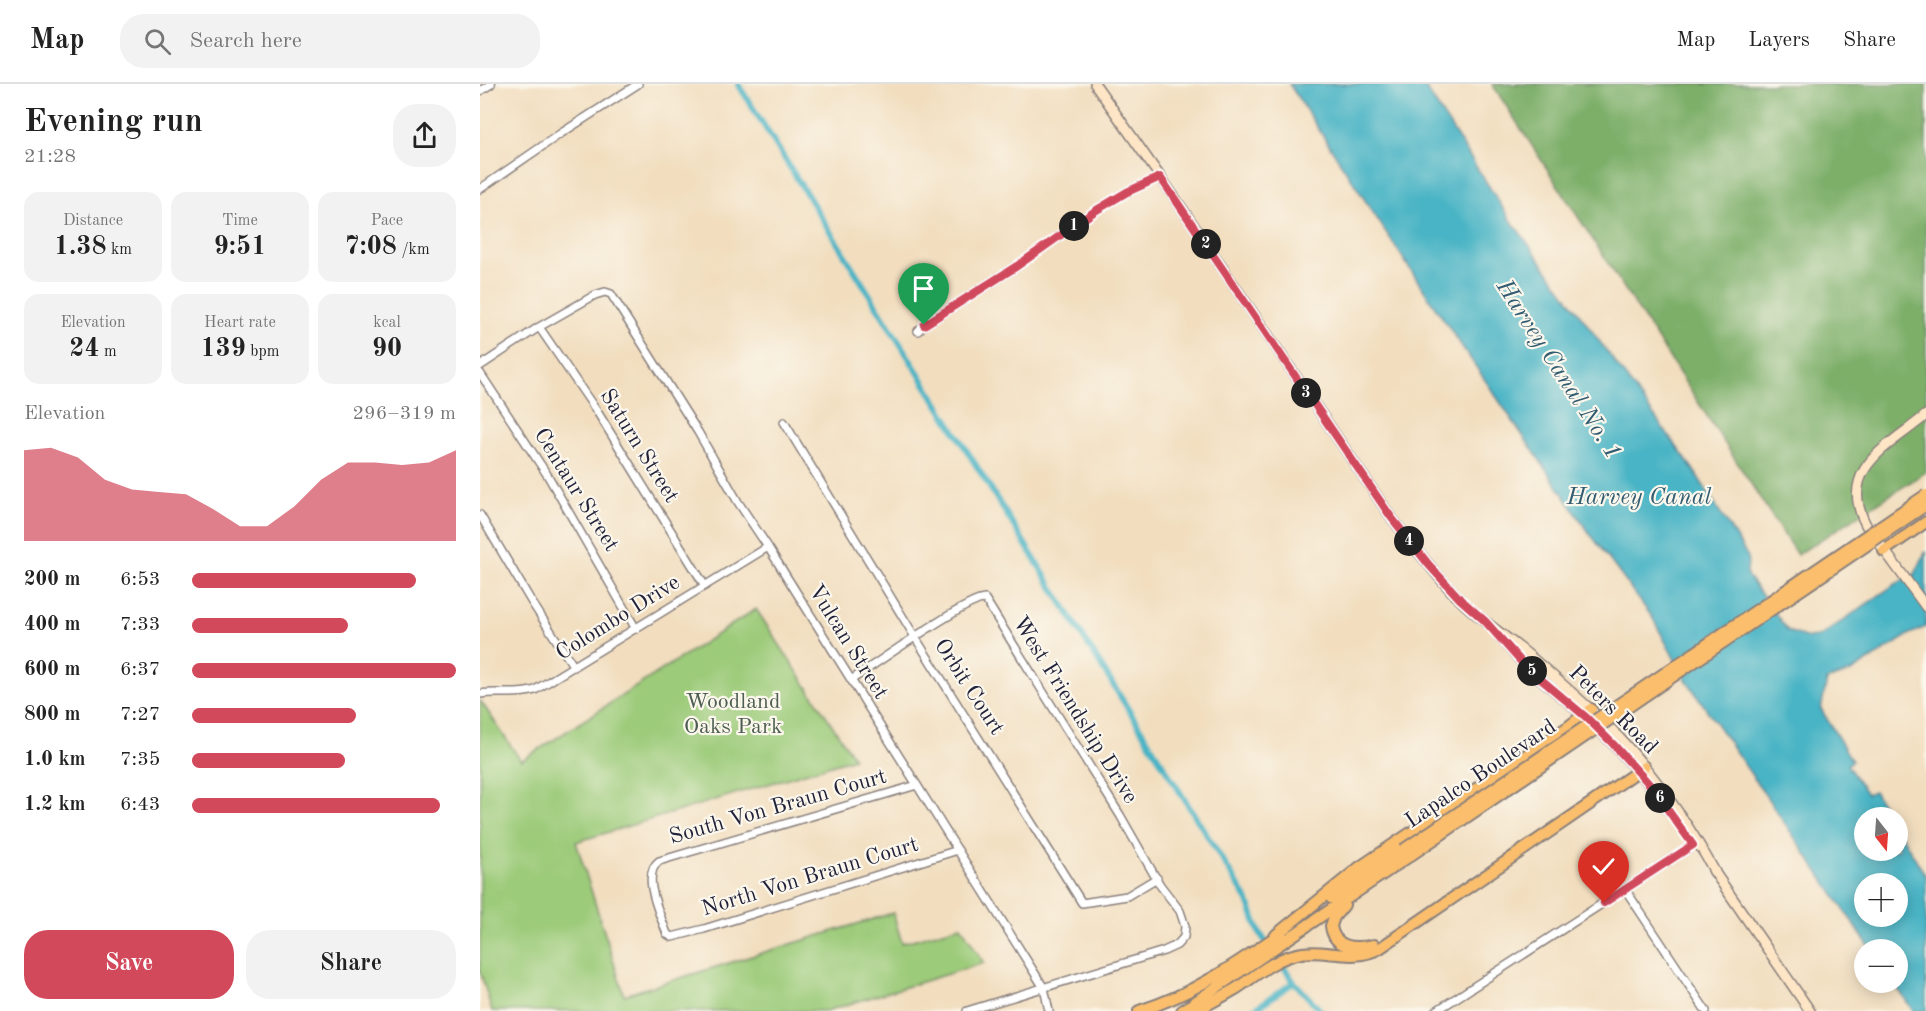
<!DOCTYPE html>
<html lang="en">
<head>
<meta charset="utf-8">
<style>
	body { margin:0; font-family:"Old Standard TT",serif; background:#f2f2f2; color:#222; height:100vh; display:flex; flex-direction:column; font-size:22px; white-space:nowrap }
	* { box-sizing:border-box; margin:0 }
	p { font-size:20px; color:#767676 }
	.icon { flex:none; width:33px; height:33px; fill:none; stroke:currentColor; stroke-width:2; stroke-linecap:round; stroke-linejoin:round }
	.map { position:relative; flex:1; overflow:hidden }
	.drawer { display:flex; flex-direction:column; background:#fff; width:480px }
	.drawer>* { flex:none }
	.needle { width:39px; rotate:163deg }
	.controls { position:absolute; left:1374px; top:723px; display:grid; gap:12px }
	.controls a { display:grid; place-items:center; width:54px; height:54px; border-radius:50%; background:#fff; box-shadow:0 3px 15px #0003; font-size:30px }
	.pin { position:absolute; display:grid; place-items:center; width:51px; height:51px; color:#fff; margin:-62px -26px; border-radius:50% 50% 50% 0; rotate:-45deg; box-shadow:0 0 6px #0007 }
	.pin .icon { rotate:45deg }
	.km { position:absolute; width:30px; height:30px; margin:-15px; border-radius:50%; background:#222; color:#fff; font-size:16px; line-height:30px; text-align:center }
	.round { display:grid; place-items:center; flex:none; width:63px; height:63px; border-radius:24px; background:#f2f2f2 }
	.head { display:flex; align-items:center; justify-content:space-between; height:102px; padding:0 24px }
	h1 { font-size:33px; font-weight:700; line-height:45px }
	.stats { display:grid; grid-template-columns:repeat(3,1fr); gap:9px; height:102px; padding:6px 24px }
	.stats div { display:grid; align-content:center; border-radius:15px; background:#f2f2f2; text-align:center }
	.stats b { font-size:26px; font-weight:700 }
	.stats small { font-size:16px; font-weight:400 }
	.stats p { font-size:16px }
	.chart { height:168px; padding:12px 24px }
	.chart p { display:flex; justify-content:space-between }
	.chart svg { width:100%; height:108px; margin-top:6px; fill:#d1495b; opacity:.7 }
	.button { display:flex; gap:12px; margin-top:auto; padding:12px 24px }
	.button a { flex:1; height:69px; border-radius:24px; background:#d1495b; color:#fff; font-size:24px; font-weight:700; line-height:69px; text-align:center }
	.button a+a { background:#f2f2f2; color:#222 }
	ul { padding:0 24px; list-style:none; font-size:20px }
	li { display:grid; grid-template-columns:96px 72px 1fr; align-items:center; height:45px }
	li i { height:15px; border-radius:8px; background:#d1495b }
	header { display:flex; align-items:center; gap:36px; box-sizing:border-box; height:84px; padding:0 30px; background:#fff; border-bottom:2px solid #e0e0e0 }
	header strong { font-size:28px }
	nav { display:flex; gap:33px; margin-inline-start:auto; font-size:21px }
	.search { width:420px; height:54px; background:#f2f2f2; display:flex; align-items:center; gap:15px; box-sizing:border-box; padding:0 21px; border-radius:24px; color:#767676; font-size:22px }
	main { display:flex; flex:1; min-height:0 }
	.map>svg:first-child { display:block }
	.green { fill:#9ccb79; stroke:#5f765a; stroke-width:1.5 }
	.forest { fill:#7daf69; stroke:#506852; stroke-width:1.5 }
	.water { fill:#49b4c5; stroke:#366b80; stroke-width:1.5; fill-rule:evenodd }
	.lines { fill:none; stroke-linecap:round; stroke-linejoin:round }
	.canal { stroke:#49b4c5; stroke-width:6 }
	.minor-casing { stroke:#8a807d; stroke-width:10 }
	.secondary-casing { stroke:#8a807d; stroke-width:12 }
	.primary-casing { stroke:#8a807d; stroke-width:14 }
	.minor { stroke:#fff; stroke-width:7 }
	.secondary { stroke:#fde5c5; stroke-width:9 }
	.primary { stroke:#fabe6d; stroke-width:10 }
	.primary-bridge-casing { stroke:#8a807d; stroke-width:14; stroke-linecap:butt }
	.primary-bridge { stroke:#fabe6d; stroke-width:10 }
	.route-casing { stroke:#fff; stroke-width:12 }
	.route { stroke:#d1495b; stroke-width:8 }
	.labels { text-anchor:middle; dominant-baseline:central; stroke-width:4.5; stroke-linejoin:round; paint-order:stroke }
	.street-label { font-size:22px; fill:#22223b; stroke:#fbf7ec }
	.park-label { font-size:22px; fill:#4d5d51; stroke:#fbf7ec }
	.water-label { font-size:24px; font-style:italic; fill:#325c72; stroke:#fbf7ec }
</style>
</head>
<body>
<header>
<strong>Map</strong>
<div class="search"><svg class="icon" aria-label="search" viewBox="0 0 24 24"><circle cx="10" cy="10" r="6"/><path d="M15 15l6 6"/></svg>Search here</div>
<nav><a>Map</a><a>Layers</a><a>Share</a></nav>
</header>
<main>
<section class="drawer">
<div class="head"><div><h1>Evening run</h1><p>21:28</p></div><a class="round"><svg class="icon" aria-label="share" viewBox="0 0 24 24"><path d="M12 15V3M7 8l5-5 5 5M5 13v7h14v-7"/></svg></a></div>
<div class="stats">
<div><p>Distance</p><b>1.38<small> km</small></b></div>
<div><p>Time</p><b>9:51</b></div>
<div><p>Pace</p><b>7:08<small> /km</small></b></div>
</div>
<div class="stats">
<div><p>Elevation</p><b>24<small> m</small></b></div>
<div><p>Heart rate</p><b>139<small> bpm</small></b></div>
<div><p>kcal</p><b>90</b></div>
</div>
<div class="chart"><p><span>Elevation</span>296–319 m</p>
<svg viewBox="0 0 160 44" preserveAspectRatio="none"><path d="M0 44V7L10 6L20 10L30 19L40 23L50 24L60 25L70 31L80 38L90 38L100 30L110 19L120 12L130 12L140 13L150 12L160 7V44z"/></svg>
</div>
<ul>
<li><b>200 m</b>6:53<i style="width:85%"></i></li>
<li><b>400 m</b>7:33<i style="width:59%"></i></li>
<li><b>600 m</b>6:37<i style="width:100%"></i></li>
<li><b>800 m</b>7:27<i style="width:62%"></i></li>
<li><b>1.0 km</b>7:35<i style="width:58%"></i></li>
<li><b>1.2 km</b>6:43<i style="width:94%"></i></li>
</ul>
<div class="button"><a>Save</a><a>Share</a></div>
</section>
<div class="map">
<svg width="1446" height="927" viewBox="0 0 1446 927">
	<rect width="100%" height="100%" fill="#fbf7ec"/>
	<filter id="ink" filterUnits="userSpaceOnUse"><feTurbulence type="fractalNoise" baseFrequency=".0167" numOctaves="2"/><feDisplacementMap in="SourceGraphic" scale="12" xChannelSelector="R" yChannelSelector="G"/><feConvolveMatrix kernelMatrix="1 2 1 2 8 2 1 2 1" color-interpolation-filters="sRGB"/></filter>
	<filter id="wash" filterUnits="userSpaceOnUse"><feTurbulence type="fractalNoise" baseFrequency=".008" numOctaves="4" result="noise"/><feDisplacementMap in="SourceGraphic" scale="24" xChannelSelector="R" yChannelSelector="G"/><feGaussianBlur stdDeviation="1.35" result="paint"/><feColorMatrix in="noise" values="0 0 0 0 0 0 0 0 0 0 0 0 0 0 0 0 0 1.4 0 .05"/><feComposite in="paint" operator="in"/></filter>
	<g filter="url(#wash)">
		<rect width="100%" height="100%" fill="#f2debf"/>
		<!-- green -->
		<path class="green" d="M276,525L374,674L96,758L144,911L413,829L422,859L481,842L504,879L346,927H12L0,887V616L41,677Z"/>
		<!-- forest -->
		<path class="forest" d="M1012,0H1446V388L1317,471Z"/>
		<!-- water -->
		<path class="water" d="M809,0H943L1030,135L1213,385L1268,473L1267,491L1308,547L1328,554L1339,553L1414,501L1435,490L1446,467V543L1430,550L1371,588L1347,596L1341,625L1372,677L1367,681L1387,710L1394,707L1410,733L1384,734V766H1418V746L1446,792V927H1433L1414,899L1418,898V866L1391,865L1205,594L1172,533L1108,447L951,217ZM1384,800H1418V832H1384Z"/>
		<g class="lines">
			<!-- canal -->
			<path class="canal" d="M258,0L768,817L779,848L814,898L841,927
				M772,927L814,898"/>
		</g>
	</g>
	<g filter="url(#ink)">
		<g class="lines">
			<!-- minor casing -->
			<g class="minor-casing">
				<path id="minor" d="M0,7L11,0
					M0,105L80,50L158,0
					M59,243L118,329L225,502
					M438,247L444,241L537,182L615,127L647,108L680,93
					M0,282L59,243L115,211L125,208L131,210L218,348L258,418L288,463L564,904L569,927
					M0,289L68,392L156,545
					M304,338L435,553L602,819L647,812L677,794
					M0,431L51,517L94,583
					M371,596C391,583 489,513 505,515L640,731L680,801L700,827L705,842L704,853L697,861L684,867L487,927
					M0,610C19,607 36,612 55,606L288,463
					M437,701L179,777C160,791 181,832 187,850L192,853L224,845L478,766
					M1145,805L1226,927
					M956,927L1213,761"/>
			</g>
			<!-- secondary casing -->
			<g class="secondary-casing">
				<path id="secondary" d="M615,0L695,114L911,433C933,461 955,491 981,517C1003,538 1029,554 1052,574C1080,598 1108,622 1134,648C1173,689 1207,738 1235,788
					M1446,331C1411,361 1356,384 1386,441L1446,523
					M1019,552L1044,581L1107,634L1133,660L1170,701L1189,727
					M1233,786L1330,927"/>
			</g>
			<!-- primary casing -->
			<g class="primary-casing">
				<path id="primary" d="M1404,467L1446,438
					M1213,570L1252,543
					M1217,576L1257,549
					M851,814L923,766
					M864,821L854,833L851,842C854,865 876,865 894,861
					M796,851L880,783L1088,643L1111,625
					M659,927C712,911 756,880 801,849
					M702,927L928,773
					M716,927C730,919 744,912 757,904C775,892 792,877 813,871C844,862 870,880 900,864L1164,683"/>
			</g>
			<!-- minor -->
			<use href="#minor" class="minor"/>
			<!-- secondary -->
			<use href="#secondary" class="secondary"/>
			<!-- primary -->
			<use href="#primary" class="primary"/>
			<!-- primary-bridge casing -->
			<g class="primary-bridge-casing">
				<path id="primary-bridge" d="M1252,543L1446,411
					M1257,549L1446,421
					M923,766L1213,570
					M928,773L1217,576"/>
			</g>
			<!-- primary-bridge -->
			<use href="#primary-bridge" class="primary-bridge"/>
		</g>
	</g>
	<g class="lines" filter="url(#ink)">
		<!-- route casing -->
		<g class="route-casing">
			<path id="route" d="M444,241L537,182L615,127L647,108L680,93L911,433L949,481L980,515L1005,537L1044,581L1107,634L1133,660L1170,701L1213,761L1124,819"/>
		</g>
		<!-- route -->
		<use href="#route" class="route"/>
	</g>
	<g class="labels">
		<!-- street labels -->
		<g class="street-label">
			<text transform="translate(159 362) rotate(58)">Saturn Street</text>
			<text transform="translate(96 406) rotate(58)">Centaur Street</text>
			<text transform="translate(138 534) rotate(-32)">Colombo Drive</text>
			<text transform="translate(368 558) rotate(58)">Vulcan Street</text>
			<text transform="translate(489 603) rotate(57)">Orbit Court</text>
			<text transform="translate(595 626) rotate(58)">West Friendship Drive</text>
			<text transform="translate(1133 626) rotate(45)">Peters Road</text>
			<text transform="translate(1001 690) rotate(-34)">Lapalco Boulevard</text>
			<text transform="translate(298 723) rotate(-16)">South Von Braun Court</text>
			<text transform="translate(330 793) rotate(-17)">North Von Braun Court</text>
		</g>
		<!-- park labels -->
		<g class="park-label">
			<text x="253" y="618">Woodland<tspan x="253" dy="25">Oaks Park</tspan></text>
		</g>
		<!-- water labels -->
		<g class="water-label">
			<text transform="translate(1078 286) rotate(57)">Harvey Canal No. 1</text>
			<text x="1159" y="414">Harvey Canal</text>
		</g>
	</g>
</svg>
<div class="controls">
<a><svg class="needle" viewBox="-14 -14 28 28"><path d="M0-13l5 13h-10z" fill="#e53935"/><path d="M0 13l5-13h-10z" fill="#767676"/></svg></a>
<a>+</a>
<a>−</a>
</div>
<div class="pin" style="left:444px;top:241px;background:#1e9e55"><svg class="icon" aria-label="arrive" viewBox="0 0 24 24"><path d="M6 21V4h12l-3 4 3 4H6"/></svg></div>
<div class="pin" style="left:1124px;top:819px;background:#d93025"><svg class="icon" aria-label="check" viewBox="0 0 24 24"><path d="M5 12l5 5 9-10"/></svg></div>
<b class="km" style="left:594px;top:142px">1</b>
<b class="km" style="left:726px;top:160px">2</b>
<b class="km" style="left:826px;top:309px">3</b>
<b class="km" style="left:929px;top:457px">4</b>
<b class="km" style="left:1052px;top:587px">5</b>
<b class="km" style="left:1180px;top:714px">6</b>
</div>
</main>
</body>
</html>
